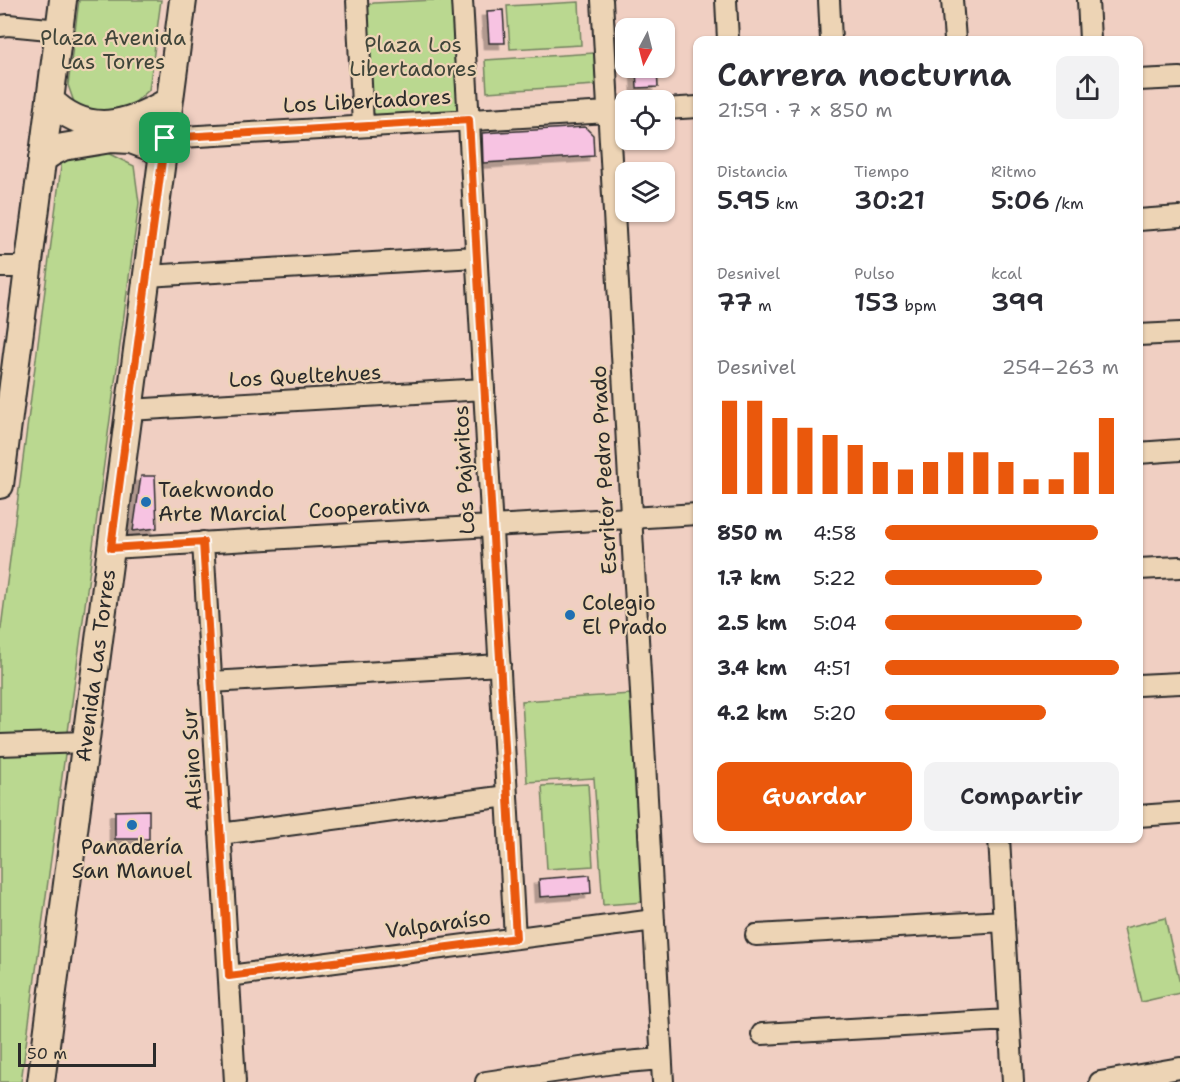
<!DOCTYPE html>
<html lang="es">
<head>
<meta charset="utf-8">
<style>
	body { margin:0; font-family:"Shantell Sans",sans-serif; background:#f2f2f3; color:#2b2b33; height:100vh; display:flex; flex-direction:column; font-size:22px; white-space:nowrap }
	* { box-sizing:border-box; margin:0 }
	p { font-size:20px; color:#7c7c81 }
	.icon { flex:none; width:33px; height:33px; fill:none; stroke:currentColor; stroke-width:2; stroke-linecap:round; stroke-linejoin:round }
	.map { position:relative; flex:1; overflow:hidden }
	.drawer { position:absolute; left:693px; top:36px; width:450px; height:807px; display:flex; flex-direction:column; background:#fff; border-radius:12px; box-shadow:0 2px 4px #0004 }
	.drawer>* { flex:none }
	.needle { width:39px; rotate:187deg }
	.tools { position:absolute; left:615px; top:18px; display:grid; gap:12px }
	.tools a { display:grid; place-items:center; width:60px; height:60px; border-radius:12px; background:#fff; box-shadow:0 2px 4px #0004; font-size:30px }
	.scale { position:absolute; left:18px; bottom:15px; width:138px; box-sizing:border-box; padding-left:6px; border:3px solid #2b2b2b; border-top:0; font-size:16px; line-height:21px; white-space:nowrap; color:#2b2b2b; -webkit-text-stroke:4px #edd4b5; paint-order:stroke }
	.pin { position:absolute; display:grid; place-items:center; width:51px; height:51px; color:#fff; margin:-26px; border-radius:12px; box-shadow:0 3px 9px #0006 }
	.round { display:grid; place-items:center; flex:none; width:63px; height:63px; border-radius:12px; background:#f2f2f3 }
	.headline { display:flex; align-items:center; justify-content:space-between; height:102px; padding:0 24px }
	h1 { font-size:33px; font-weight:600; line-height:45px }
	.figures { display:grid; grid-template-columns:repeat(3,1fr); gap:9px; height:102px; padding:6px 24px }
	.figures div { display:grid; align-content:center }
	.figures b { font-size:26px; font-weight:600 }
	.figures small { font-size:16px; font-weight:400 }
	.figures p { font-size:16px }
	.chart { height:168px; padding:12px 24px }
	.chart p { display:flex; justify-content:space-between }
	.chart svg { width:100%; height:108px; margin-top:6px; stroke:#ea580c; stroke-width:6 }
	.cta { display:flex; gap:12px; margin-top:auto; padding:12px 24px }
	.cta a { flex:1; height:69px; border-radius:12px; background:#ea580c; color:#fff; font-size:24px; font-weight:600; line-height:69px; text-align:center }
	.cta a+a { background:#f2f2f3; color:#2b2b33 }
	ul { padding:0 24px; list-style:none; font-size:20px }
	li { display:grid; grid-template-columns:96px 72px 1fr; align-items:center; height:45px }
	li i { height:15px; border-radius:8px; background:#ea580c }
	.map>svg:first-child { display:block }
	.green { fill:#bad890; stroke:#72825e; stroke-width:1.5 }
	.building { fill:#f7c3e2; stroke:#2b2b2b; stroke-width:1.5; filter:url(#shadow) }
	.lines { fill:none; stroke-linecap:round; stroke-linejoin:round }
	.minor-casing { stroke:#2b2b2b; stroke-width:24 }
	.tertiary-casing { stroke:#2b2b2b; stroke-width:30 }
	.minor { stroke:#edd4b5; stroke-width:20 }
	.tertiary { stroke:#edd4b5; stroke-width:26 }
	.route-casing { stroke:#fff; stroke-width:12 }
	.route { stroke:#ea580c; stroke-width:8 }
	.poi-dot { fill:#1f6fb2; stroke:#edd4b5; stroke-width:2 }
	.labels { text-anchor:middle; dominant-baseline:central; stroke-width:4.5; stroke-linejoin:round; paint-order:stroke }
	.park-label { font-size:21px; fill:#40453a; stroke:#edd4b5 }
	.street-label { font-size:21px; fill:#2b2b2b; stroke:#edd4b5 }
	.poi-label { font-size:21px; fill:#2b2b2b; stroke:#edd4b5; text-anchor:start }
</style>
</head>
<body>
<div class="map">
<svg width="1180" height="1082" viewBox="0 0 1180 1082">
	<defs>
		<filter id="shadow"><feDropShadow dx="-5.5" dy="5.5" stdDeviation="0" flood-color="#0004"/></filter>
	</defs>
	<rect width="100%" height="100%" fill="#f0cfc2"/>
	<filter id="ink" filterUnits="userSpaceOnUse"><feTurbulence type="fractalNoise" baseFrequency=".0167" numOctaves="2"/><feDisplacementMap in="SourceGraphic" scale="12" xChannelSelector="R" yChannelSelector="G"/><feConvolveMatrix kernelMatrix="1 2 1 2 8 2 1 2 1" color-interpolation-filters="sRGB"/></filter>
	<g filter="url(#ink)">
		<!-- green -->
		<path class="green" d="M79,0H161L149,90L119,116L75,105L68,85Z
			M434,0L451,1L455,5L460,105L455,113L377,116L371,111L366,7L367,5L374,3Z
			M579,2L581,45L510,49L507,6Z
			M594,53L596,85L487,92L485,60Z
			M97,148L134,166L139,203L21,1082H0V636L62,159Z
			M631,694L644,902L603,905L594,778L527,782L522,701Z
			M588,784L593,866L547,869L542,786Z
			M1165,918L1180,984V993L1141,1002L1124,928Z"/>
		<!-- building -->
		<path class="building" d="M503,10L505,43H489L487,11Z
			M636,68H657L658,87L637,88Z
			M585,127L593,135L594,156L483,163L482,133Z
			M141,476H155L157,528L133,531Z
			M149,810V839H115V811Z
			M590,875L591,893L540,897L539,879Z"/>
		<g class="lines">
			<!-- minor casing -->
			<g class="minor-casing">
				<path id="minor" d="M357,0L363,126
					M462,0L515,938
					M602,0L663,1082
					M726,0L728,40
					M829,0L831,40
					M952,0L955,40
					M1088,0L1090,40
					M0,26L8,25L59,30
					M1138,80L1180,78
					M664,109L698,107
					M165,138L626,111
					M1138,220L1180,217
					M0,267H28
					M146,276L476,257
					M1138,335L1180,333
					M129,410L484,389
					M1138,453L1180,450
					M203,542L235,1082
					M111,548L698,514
					M1138,569L1180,567
					M211,682L500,665
					M1138,685L1180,683
					M0,745L85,742
					M1138,816L1180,813
					M220,834L507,796
					M999,838L1013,1082
					M756,935L1004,921
					M229,976L654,920
					M762,1034L1009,1020
					M486,1082L614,1063L661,1059
					M1100,1082L1180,1068"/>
			</g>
			<!-- tertiary casing -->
			<g class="tertiary-casing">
				<g id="tertiary">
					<path d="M50,100C88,138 128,125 169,101"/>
					<path d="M42,159L53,152L63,147L111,139L131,140L163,152"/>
					<path d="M0,485L63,0"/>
					<path id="s1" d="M41,1082L183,0"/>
				</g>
			</g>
			<!-- minor -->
			<use href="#minor" class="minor"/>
			<!-- tertiary -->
			<use href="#tertiary" class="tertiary"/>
		</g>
	</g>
	<g class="lines" filter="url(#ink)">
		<!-- route casing -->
		<g class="route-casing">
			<path id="route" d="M469,120L516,938L229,976L203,542L111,548L165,138Z"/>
		</g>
		<!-- route -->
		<use href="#route" class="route"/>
	</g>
	<!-- markers -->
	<g class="poi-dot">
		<circle cx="146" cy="502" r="6"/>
		<circle cx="570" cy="615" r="6"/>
		<circle cx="132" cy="825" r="6"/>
	</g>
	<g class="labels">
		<!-- park labels -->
		<g class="park-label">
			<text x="113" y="38">Plaza Avenida<tspan x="113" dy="24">Las Torres</tspan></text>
			<text x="413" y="45">Plaza Los<tspan x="413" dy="24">Libertadores</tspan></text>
		</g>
		<!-- street labels -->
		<g class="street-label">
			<text transform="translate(367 101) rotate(-3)">Los Libertadores</text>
			<text transform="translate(305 376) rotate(-3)">Los Queltehues</text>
			<text transform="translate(464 470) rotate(-93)">Los Pajaritos</text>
			<text transform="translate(604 470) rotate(-93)">Escritor Pedro Prado</text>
			<text transform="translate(369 508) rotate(-3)">Cooperativa</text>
			<text stroke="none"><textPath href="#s1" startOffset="420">Avenida Las Torres</textPath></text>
			<text transform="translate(192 759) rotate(-93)">Alsino Sur</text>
			<text transform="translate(438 924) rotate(-8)">Valparaíso</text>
		</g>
		<!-- poi labels -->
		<g class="poi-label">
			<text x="158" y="490">Taekwondo<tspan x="158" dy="24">Arte Marcial</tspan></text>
			<text x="582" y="603">Colegio<tspan x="582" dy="24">El Prado</tspan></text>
			<text x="132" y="847" text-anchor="middle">Panadería<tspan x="132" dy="24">San Manuel</tspan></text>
		</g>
	</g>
</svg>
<div class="tools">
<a><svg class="needle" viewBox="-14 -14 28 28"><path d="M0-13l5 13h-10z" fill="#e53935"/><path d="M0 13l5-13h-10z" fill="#7c7c81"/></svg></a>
<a><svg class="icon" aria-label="locate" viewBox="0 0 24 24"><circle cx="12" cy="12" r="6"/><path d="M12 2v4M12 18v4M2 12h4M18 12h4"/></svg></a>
<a><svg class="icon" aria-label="layers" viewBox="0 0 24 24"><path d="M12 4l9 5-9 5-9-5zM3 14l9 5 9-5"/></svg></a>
</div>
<div class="scale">50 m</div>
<div class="pin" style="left:165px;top:138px;background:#1e9e55"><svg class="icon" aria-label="arrive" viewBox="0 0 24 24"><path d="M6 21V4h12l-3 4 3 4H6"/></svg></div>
<section class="drawer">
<div class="headline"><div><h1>Carrera nocturna</h1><p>21:59 · 7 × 850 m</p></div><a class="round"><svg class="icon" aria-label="share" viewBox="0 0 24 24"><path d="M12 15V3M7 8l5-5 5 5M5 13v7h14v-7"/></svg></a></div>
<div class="figures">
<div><p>Distancia</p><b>5.95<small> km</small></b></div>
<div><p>Tiempo</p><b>30:21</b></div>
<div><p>Ritmo</p><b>5:06<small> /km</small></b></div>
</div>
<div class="figures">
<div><p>Desnivel</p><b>77<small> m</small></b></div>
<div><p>Pulso</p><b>153<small> bpm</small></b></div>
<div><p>kcal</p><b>399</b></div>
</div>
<div class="chart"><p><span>Desnivel</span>254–263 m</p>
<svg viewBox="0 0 160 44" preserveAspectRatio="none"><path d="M5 44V6M15 44V6M25 44V13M35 44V17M45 44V20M55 44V24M65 44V31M75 44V34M85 44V31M95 44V27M105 44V27M115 44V31M125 44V38M135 44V38M145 44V27M155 44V13"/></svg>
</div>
<ul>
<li><b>850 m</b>4:58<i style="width:91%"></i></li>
<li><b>1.7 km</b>5:22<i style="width:67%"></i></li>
<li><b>2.5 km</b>5:04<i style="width:84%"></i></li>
<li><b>3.4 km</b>4:51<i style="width:100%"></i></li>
<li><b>4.2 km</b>5:20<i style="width:69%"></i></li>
</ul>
<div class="cta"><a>Guardar</a><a>Compartir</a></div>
</section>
</div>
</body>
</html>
